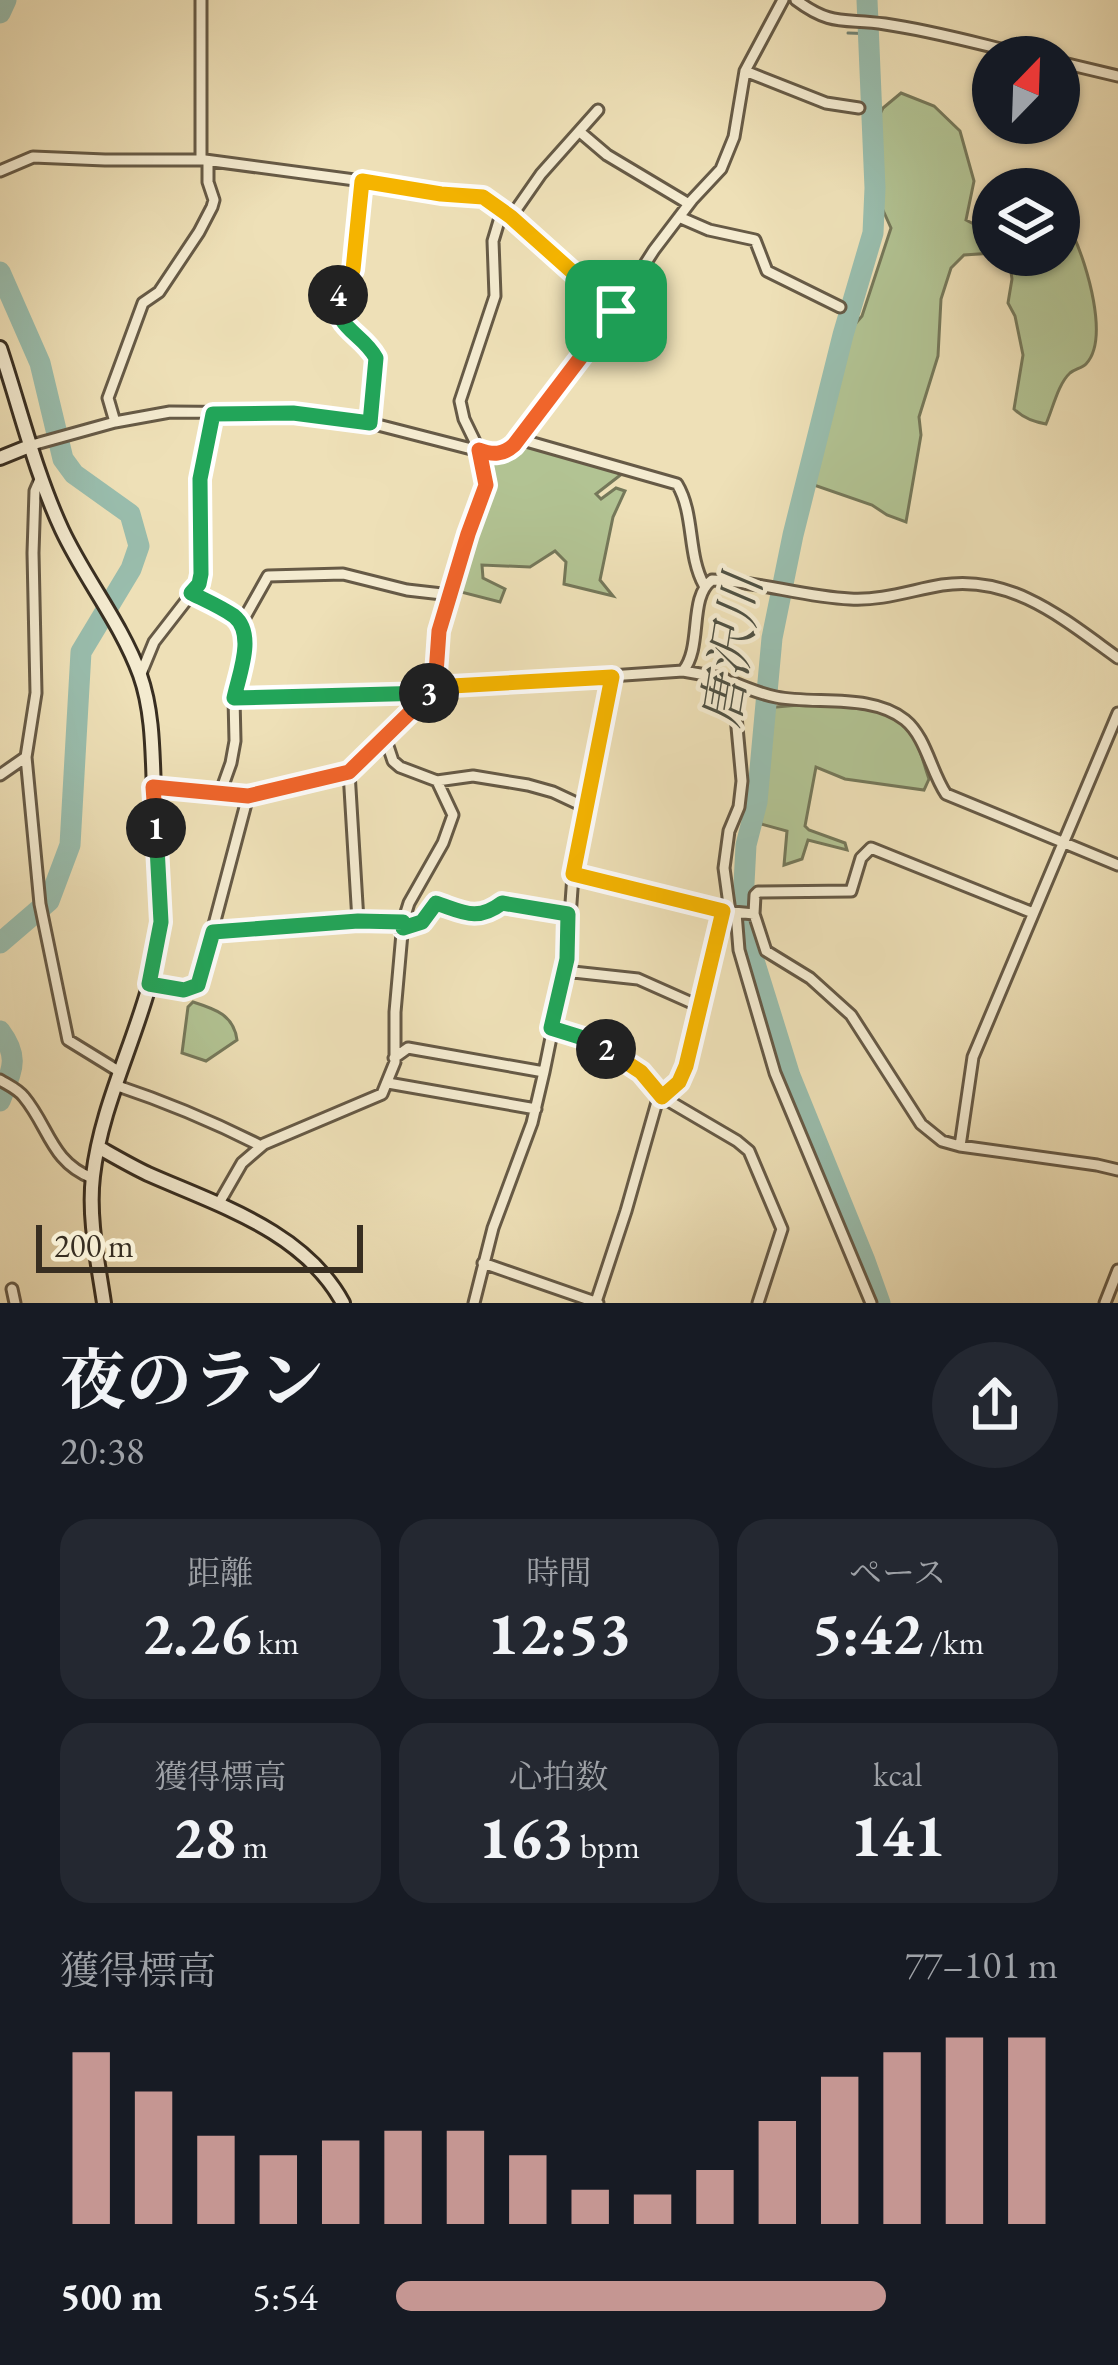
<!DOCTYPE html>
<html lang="ja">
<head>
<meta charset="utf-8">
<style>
	body { margin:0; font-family:"EB Garamond","Noto Serif JP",serif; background:#242831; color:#f1f3f6; height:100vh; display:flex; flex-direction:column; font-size:45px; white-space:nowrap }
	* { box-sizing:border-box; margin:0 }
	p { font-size:39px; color:#9ea1a6 }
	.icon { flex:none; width:66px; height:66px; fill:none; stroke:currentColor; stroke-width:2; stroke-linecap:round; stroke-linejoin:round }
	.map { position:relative; height:1303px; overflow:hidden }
	.side { display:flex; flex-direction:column; background:#171b24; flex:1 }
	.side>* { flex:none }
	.needle { width:78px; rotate:23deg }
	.buttons { position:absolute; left:972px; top:36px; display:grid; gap:24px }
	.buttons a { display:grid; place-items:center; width:108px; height:108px; border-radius:50%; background:#171b24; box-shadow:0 3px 9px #0004; font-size:60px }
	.scale { position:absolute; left:36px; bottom:30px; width:327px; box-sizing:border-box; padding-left:12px; border:6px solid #382e21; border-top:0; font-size:33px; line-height:42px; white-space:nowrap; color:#382e21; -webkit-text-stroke:9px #f4ebd0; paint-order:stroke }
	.pin { position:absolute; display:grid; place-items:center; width:102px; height:102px; color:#fff; margin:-51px; border-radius:24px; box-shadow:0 6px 18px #0006 }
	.km { position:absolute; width:60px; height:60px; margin:-30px; border-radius:50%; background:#222; color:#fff; font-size:33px; line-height:60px; text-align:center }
	.round { display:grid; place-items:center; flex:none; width:126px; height:126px; border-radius:63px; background:#242831 }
	.headline { display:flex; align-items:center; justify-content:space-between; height:204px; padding:0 60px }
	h1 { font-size:66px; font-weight:700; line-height:90px }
	.metrics { display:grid; grid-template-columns:repeat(3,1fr); gap:18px; height:204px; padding:12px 60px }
	.metrics div { display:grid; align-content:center; border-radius:30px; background:#242831; text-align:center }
	.metrics b { font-size:60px; font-weight:700 }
	.metrics small { font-size:33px; font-weight:400 }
	.metrics p { font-size:33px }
	.chart { height:336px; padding:24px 60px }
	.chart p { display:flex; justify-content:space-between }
	.chart svg { width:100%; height:216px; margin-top:12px; stroke:#c59692; stroke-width:6 }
	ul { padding:0 60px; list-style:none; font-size:39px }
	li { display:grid; grid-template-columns:192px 144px 1fr; align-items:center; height:90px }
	li i { height:30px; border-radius:15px; background:#c59692 }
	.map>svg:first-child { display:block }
	.green { fill:#b2c393; stroke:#75785a; stroke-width:3 }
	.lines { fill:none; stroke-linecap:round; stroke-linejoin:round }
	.stream { stroke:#728475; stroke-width:3 }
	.river { stroke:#99bdad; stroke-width:21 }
	.street-casing { stroke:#665a46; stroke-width:15 }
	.secondary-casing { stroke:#382e21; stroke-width:18 }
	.street { stroke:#f4ebd0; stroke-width:9 }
	.secondary { stroke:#f4ebd0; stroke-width:12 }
	.split-1-casing { stroke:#fff; stroke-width:24 }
	.split-2-casing { stroke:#fff; stroke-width:24 }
	.split-3-casing { stroke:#fff; stroke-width:24 }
	.split-4-casing { stroke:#fff; stroke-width:24 }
	.split-5-casing { stroke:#fff; stroke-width:24 }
	.split-1 { stroke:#f0652b; stroke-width:15 }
	.split-2 { stroke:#22a559; stroke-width:15 }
	.split-3 { stroke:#f5b400; stroke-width:15 }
	.split-4 { stroke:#22a559; stroke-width:15 }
	.split-5 { stroke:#f5b400; stroke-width:15 }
	.labels { text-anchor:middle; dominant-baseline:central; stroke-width:9; stroke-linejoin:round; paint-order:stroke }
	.water-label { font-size:51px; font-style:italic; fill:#505244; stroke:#f4ebd0 }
</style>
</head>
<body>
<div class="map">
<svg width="1118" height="1303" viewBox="0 0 1118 1303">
	<rect width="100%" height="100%" fill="#eee0b7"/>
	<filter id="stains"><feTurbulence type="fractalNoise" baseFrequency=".00167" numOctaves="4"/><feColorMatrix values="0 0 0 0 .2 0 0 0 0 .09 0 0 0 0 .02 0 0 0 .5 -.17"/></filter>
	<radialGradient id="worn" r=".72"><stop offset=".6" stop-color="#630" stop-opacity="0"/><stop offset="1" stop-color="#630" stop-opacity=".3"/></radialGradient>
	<!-- green -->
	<path class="green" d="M901,93L934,106L960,131L974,181L966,220L993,234V253L964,255L951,268L941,299L938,356L919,417L921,435L906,522L887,515L872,505L811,484L839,343L862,316L891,228L873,188L872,130L883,108Z
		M1074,237C1086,263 1110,339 1086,364C1082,368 1075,369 1070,373C1058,384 1053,408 1046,424C1033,422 1023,418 1014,409L1023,355L1015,316L1008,303L1012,279L1010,265L1004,255H1059V239Z
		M527,445L623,473L596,494L601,499L616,488L625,491L613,517L600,580L613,596L564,584L566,562L555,551L530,567L482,565L483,578L505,589L500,602L457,591C462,573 464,552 471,534C481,509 496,487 486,459L508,458Z
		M810,704C836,706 884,705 905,725C918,736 923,763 929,779L924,790L845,779L816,767L805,826L809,830L845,843L847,850L808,840L802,859L784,865L787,831L761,824C759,784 757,748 765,708Z
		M193,1002C215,1009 234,1015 237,1040L206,1061L182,1053L188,1007Z"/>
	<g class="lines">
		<!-- stream -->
		<path class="stream" d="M848,33L876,34"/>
		<!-- river -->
		<path class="river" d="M867,0L875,188L873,233L843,335L793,535L772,638L757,802L746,845L743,903L753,957L790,1076L865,1261L880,1303
			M0,13L6,0
			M0,272L40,363L63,459L74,474L130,514L139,546L131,569L81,652L70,845L49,901L0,943
			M0,1031C21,1059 11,1071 0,1101"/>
		<!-- street casing -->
		<g class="street-casing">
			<path id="street" d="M201,0V160
				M796,0C832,27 844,18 885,24C935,31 986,46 1035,57
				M1059,62L1118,76
				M745,71L826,103L859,108
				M580,132L607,155L689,204
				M0,171L33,157L105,160H205L407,187L441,194L483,197L511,217L615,311
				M362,181C359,208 361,239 354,265C349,282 328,294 339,316C347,333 368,340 376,358L370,423
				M679,217L709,230L755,240L767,271L840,307
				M115,422L108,398L143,303L159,292L199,232L212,207L214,200L208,182V161
				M519,439L677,484C695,514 687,554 704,585
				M32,445L115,422L170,412L293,413L370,423L491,454L509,450L615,311L654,250L692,200L721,169L734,137L745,71L783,0
				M41,477L35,491L33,553L36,693L26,757L40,904L68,1040L120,1072
				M191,593L237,618L244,630L245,645L234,698L235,741L231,763L221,791
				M241,624L268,576L343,574L407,590L451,595
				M683,671L723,678L733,684L742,781L739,807L729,831L724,868L730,912
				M140,676L154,642L199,584L201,574L200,479L213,414
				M732,682C746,688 761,694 776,697C816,705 871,693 905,720C926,737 931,772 946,794L1118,865
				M435,688L438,631L468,534L486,485L479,450L464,419L460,401L495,296L493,241L499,221L511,217L541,174L598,110
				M234,698L431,693
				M385,737L393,761L400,767L437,781L473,776L528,785L553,792L585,807
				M349,772L358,921
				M0,775L26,757
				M153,787L248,796L349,772L435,688L683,671C703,647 688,597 712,580C758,581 803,597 850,599C882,601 912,590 942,585C1012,574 1065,620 1118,658
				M573,875L723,911L754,914L766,951L810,978L851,1015L921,1124L942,1141L960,1146L1097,1165L1118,1170
				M736,913L739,950L775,1073L871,1303
				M754,914L755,895L758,892L851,891L861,858L871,848L1033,913
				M403,927L422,922L436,903C463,912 477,922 502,903L568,914
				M213,931L358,921L403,922
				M564,971L638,979L701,1007
				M149,984L184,990L198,985L248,796
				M551,1028L580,1037L620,1056L641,1072L662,1097L737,1141L749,1151L782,1229L758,1303
				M394,1058L408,1048L544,1072
				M0,1080C8,1085 18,1089 24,1097C49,1127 51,1162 92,1178
				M388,1083L536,1109
				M115,1085C166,1102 214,1122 261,1146
				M960,1146L973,1057L1118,713
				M219,1203L242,1163L264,1144L382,1094L395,1062V1012L403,922L409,903L443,843L453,815L437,781
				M483,1263L598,1303
				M12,1289L15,1303
				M596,1302L626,1211L657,1102L683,1075L723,911
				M474,1303L493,1228L532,1123L544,1072L567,959L573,875L612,677
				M1105,1303L1118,1270"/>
		</g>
		<!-- secondary casing -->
		<g class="secondary-casing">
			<path id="secondary" d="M0,348C20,408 35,472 62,530C85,579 121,623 140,675C155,717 152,767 155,811C157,847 163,884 161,920C155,1009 103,1088 93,1176C88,1218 98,1262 104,1303
				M0,458L32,445
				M98,1147C114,1156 131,1166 148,1174C218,1205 304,1231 343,1303"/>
		</g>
		<!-- street -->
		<use href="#street" class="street"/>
		<!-- secondary -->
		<use href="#secondary" class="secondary"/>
	</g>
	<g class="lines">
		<!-- split-1 casing -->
		<g class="split-1-casing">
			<path id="split-1" d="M156,828L153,787L248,796L349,772L435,688L439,631L468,534L486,485L479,450C493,455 503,455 514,445L616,311"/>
		</g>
		<!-- split-2 casing -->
		<g class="split-2-casing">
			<path id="split-2" d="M156,828L161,922L149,984L184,990L198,985L213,932L358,921L403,922V928L422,922L436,903C463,912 477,922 502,903L568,914L567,959L551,1028L580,1037L606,1049"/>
		</g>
		<!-- split-3 casing -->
		<g class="split-3-casing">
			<path id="split-3" d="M429,693L435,688L452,686L612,677L573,874L723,911L686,1066L679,1082L662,1097L641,1072L606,1049"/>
		</g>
		<!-- split-4 casing -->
		<g class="split-4-casing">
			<path id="split-4" d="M338,295C333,329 362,332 376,358L370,423L293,413L213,414L200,479L201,574L199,584L191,593C205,600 221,607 234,616C256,634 239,674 234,698L429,693"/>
		</g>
		<!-- split-5 casing -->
		<g class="split-5-casing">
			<path id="split-5" d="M338,295L340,284L353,270L362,181L441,194L483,197L511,217L616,311"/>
		</g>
		<!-- split-1 -->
		<use href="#split-1" class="split-1"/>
		<!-- split-2 -->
		<use href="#split-2" class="split-2"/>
		<!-- split-3 -->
		<use href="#split-3" class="split-3"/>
		<!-- split-4 -->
		<use href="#split-4" class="split-4"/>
		<!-- split-5 -->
		<use href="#split-5" class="split-5"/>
	</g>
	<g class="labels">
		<!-- water labels -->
		<g class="water-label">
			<text transform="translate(731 651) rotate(-81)">唐沢川</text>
		</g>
	</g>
	<rect width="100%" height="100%" filter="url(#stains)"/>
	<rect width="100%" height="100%" fill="url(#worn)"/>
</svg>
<div class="buttons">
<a><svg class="needle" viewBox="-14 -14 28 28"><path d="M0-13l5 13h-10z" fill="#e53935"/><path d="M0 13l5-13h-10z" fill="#9ea1a6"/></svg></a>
<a><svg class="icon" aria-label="layers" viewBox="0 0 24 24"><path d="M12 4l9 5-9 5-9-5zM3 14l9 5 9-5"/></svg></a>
</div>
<div class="scale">200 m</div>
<div class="pin" style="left:616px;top:311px;background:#1e9e55"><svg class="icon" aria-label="arrive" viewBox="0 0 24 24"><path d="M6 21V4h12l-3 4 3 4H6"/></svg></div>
<b class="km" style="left:156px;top:828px">1</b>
<b class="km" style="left:606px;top:1049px">2</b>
<b class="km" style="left:429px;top:693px">3</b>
<b class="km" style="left:338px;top:295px">4</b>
</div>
<section class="side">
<div class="headline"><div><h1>夜のラン</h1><p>20:38</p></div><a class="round"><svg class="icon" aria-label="share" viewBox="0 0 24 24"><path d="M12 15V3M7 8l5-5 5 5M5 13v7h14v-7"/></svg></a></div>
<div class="metrics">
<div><p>距離</p><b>2.26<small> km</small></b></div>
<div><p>時間</p><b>12:53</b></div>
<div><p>ペース</p><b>5:42<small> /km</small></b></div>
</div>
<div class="metrics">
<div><p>獲得標高</p><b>28<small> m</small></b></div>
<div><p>心拍数</p><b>163<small> bpm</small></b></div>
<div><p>kcal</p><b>141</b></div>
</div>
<div class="chart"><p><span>獲得標高</span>77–101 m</p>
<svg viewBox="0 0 160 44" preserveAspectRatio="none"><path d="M5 44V9M15 44V17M25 44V26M35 44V30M45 44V27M55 44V25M65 44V25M75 44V30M85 44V37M95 44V38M105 44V33M115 44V23M125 44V14M135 44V9M145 44V6M155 44V6"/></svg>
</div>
<ul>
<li><b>500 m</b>5:54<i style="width:74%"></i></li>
</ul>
</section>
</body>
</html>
